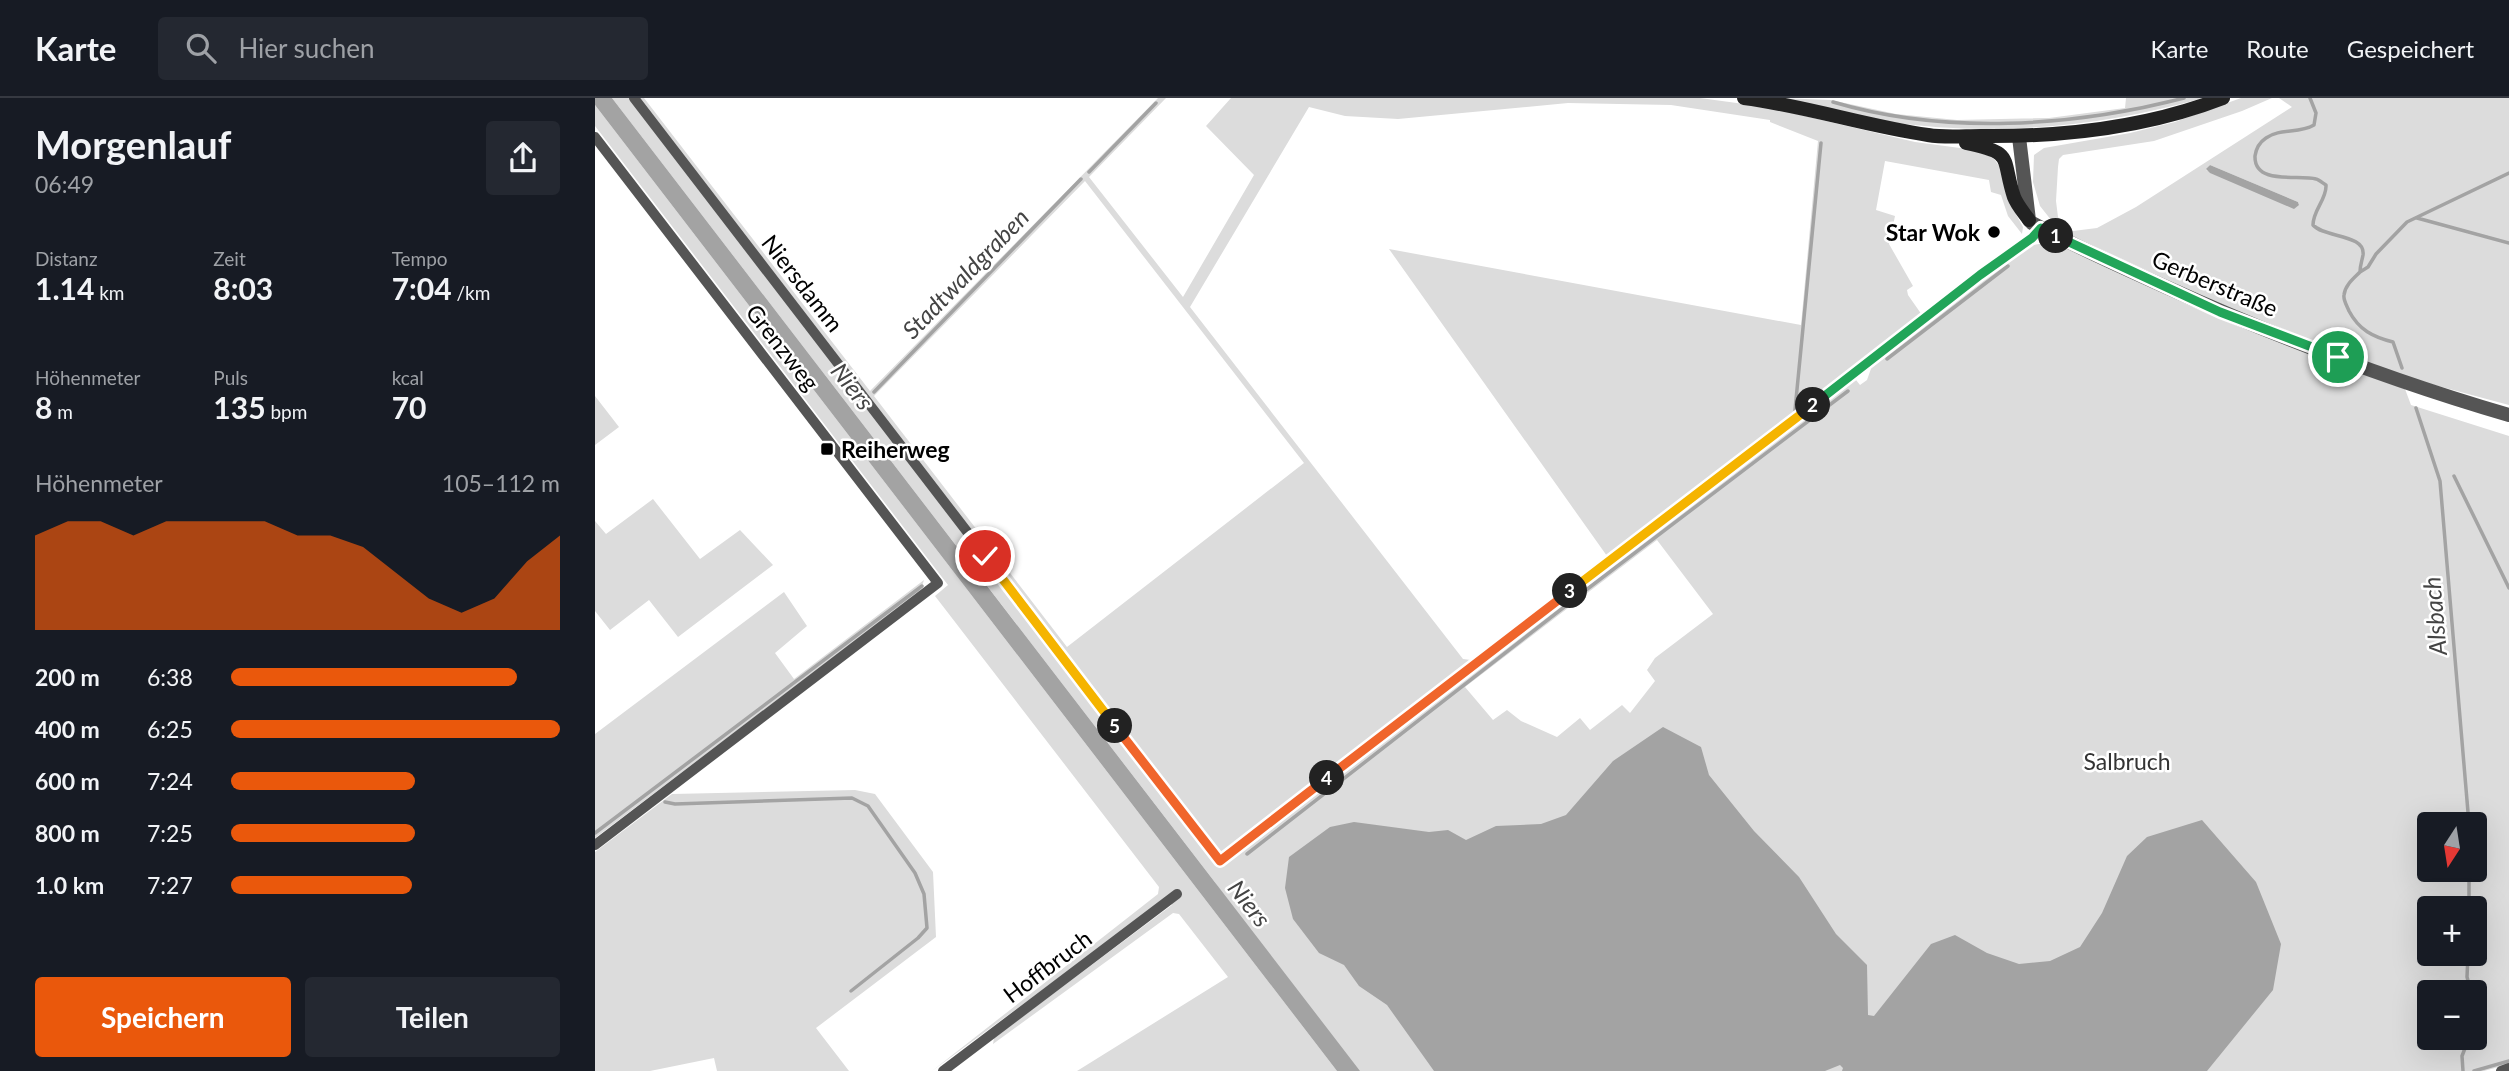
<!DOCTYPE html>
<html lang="de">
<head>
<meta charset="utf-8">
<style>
	body { margin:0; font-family:Lato,sans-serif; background:#242831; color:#f1f3f6; height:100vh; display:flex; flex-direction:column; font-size:26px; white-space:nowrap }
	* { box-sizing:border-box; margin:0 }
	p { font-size:23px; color:#9ea1a6 }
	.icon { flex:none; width:38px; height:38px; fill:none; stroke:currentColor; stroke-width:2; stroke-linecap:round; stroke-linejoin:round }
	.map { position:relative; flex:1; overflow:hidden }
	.sheet { display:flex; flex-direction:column; background:#171b24; width:595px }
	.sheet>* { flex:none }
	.needle { width:46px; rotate:192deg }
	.tools { position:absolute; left:1822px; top:714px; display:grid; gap:14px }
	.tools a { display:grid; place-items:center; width:70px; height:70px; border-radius:7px; background:#171b24; box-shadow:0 7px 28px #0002; font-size:35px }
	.pin { position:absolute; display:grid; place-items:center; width:60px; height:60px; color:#fff; margin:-30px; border:4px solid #fff; border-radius:50%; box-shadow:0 2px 7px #0007 }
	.km { position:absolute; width:35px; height:35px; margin:-18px; border-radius:50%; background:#222; color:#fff; font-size:19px; line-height:35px; text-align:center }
	.round { display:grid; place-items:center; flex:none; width:74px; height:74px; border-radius:7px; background:#242831 }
	.summary { display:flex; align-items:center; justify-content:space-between; height:119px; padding:0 35px }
	h1 { font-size:38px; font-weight:700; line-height:52px }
	.figures { display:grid; grid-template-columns:repeat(3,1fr); gap:10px; height:119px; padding:7px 35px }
	.figures div { display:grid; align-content:center }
	.figures b { font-size:30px; font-weight:700 }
	.figures small { font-size:19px; font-weight:400 }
	.figures p { font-size:19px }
	.chart { height:196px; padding:14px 35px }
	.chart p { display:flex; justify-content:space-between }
	.chart svg { width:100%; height:126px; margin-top:7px; fill:#ea580c; opacity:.7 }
	.button { display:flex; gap:14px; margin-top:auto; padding:14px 35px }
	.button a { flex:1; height:80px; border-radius:7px; background:#ea580c; color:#fff; font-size:28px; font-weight:700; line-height:80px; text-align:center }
	.button a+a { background:#242831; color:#f1f3f6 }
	ul { padding:0 35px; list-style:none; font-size:23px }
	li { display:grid; grid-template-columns:112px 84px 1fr; align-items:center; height:52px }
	li i { height:18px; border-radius:9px; background:#ea580c }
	header { display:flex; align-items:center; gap:42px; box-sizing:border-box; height:98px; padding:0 35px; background:#171b24; border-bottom:2px solid #363941 }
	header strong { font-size:33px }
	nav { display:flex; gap:38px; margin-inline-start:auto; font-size:24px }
	.search { width:490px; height:63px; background:#242831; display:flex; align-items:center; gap:18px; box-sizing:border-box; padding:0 24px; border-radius:7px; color:#9ea1a6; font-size:26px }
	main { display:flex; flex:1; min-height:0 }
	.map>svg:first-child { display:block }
	.green { fill:#dcdcdc; fill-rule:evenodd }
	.water { fill:#a3a3a3 }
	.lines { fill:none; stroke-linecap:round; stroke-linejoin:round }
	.stream { stroke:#a3a3a3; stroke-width:3.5 }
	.minor { stroke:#555; stroke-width:10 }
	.tertiary { stroke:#555; stroke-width:14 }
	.secondary { stroke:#222; stroke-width:14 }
	.split-1-casing { stroke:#fff; stroke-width:14 }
	.split-2-casing { stroke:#fff; stroke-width:14 }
	.split-3-casing { stroke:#fff; stroke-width:14 }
	.split-4-casing { stroke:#fff; stroke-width:14 }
	.split-5-casing { stroke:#fff; stroke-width:14 }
	.split-6-casing { stroke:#fff; stroke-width:14 }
	.split-1 { stroke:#22a559; stroke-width:9 }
	.split-2 { stroke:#22a559; stroke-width:9 }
	.split-3 { stroke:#f5b400; stroke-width:9 }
	.split-4 { stroke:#f0652b; stroke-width:9 }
	.split-5 { stroke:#f0652b; stroke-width:9 }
	.split-6 { stroke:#f5b400; stroke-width:9 }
	.poi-dot { fill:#000; stroke:#fff; stroke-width:2.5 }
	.labels { text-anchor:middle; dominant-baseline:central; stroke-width:5; stroke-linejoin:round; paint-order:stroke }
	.poi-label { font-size:23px; font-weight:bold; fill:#000; stroke:#fff; text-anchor:end }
	.street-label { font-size:23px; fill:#000; stroke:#fff }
	.park-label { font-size:23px; fill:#333; stroke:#fff }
	.water-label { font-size:24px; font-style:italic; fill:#444; stroke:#fff }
</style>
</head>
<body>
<header>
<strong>Karte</strong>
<div class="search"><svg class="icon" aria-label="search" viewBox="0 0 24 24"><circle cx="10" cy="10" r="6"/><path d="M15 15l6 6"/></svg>Hier suchen</div>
<nav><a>Karte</a><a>Route</a><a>Gespeichert</a></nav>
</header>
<main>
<section class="sheet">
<div class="summary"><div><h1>Morgenlauf</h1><p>06:49</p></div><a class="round"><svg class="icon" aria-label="share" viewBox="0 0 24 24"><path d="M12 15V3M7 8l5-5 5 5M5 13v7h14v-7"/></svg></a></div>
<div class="figures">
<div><p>Distanz</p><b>1.14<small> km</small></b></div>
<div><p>Zeit</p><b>8:03</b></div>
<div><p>Tempo</p><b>7:04<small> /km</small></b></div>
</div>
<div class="figures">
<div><p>Höhenmeter</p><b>8<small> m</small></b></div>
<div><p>Puls</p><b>135<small> bpm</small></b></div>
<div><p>kcal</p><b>70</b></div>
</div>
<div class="chart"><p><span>Höhenmeter</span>105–112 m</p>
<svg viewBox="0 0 160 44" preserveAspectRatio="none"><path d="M0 44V11L10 6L20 6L30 11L40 6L50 6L60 6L70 6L80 11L90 11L100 15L110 24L120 33L130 38L140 33L150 20L160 11V44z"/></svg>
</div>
<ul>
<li><b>200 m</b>6:38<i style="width:87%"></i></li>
<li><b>400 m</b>6:25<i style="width:100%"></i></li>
<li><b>600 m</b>7:24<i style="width:56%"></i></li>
<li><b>800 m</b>7:25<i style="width:56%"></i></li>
<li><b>1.0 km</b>7:27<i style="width:55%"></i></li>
</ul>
<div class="button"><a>Speichern</a><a>Teilen</a></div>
</section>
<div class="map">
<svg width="1914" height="973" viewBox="0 0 1914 973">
	<rect width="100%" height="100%" fill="#fff"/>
	<!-- green -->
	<path class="green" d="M17,0H49L275,293L563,0H571L494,79L588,199L659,77L611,28L636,0H1105L1171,9L1320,44L1380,52L1392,57L1399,61L1407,72L1418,111L1428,129L1427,136L1413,118L1406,97L1396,94L1394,82L1290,63L1281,112L1300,118L1294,146L1318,188L1312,192L1313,197L1327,217L631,751L636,757L977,495L983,496L986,500L870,589L898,622L912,612L926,623L962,639L985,620L995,632L1027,607L1035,615L1060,583L1052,572L1060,560L1118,516L1062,442L991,496L988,492L992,484L1252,284L1261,282L1265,287L1272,282L1278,265L1388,180L1438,147L1456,144L1657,233L1810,291L1816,307L1914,338V966L1889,973H754L619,783ZM973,5L1076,7L1175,22V24L1223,43L1206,227L794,151L1012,458L876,562L868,561L595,209L714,9L750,18L803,21ZM490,83L709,365L472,549L279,298ZM1834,726H1880V772H1834ZM1834,810H1880V856H1834ZM1834,894H1880V940H1834Z
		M1184,0L1236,2L1301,16L1362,22L1454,20L1530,10L1531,0H1608C1506,29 1400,39 1294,24C1258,19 1221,8 1184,0Z
		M1646,0H1677L1647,13L1559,43L1468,57L1464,61L1463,69L1461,103L1463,119L1468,128L1478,133L1502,130L1541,109L1697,9L1684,0H1914V307L1806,278L1664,224L1553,176L1464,132L1445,108L1438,84L1439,57L1449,50L1535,35L1580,24ZM1615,67L1703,104L1704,107L1611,72Z
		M0,7L742,973H482L633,879L584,816L578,815L398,946L399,940L577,807L572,800L337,973L563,796L564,789L340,498L353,487L0,28Z
		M0,298L24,329L0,347Z
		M58,401L105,461L145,432L178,467L83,539L54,502L15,532L0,513V423L11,436Z
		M329,482L325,494L0,740V636L189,494L212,528L180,555L199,581Z
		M260,692L280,696L338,774L341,839L221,930L254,973H122L119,960L55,973H0V754L77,696Z"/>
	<!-- water -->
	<path class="water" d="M0,0H17L765,973H742L0,7Z
		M1615,67L1703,104L1704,107L1699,111L1615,75L1611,71Z
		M1068,629L1106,649L1114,677L1159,733L1204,779L1241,836L1272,867L1273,917L1279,918L1336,846L1360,837L1392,855L1424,866L1455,863L1485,849L1507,815L1532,758L1552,739L1607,722L1661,784L1686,846L1678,892L1612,973H1247L1248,970L1245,967L1230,973H839L792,907L764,888L749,867L724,855L698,821L690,790L694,759L735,729L759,724L834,734L853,732L871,742L901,728L946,726L971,717L1018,663Z"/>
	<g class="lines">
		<!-- stream -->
		<path class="stream" d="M1715,0L1721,15L1719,27C1704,36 1685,30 1671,40C1665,44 1661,51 1660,58C1659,88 1706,76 1721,81C1723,81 1729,86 1731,87C1732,101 1718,112 1718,127C1729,140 1771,136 1768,157C1767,163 1765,167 1765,174C1759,180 1750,187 1749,197C1748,202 1752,208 1754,213C1764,232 1778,239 1798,244L1807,270
			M1238,4C1349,37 1477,29 1589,0
			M494,74L561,5
			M1822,120L1914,145
			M1765,174L1773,169L1781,156L1812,124L1914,75
			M1292,261L1413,168
			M279,294L486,81
			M1821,310L1845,383L1874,726
			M1200,312L1226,45
			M1859,378L1914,490
			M991,492L1253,293
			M70,704L80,706L257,700L273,708L320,775L329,796L332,830L323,840L256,893
			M0,735L327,488
			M652,756L982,499
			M1874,810V772
			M1873,856L1872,879L1876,894
			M1868,973L1867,958L1874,940
			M1879,973L1914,963"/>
		<!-- minor -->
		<path class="minor" d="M39,0L625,763L1385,177L1437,140L1446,130
			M0,39L343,485L0,747
			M348,973L582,796
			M1906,973L1914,970"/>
		<!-- tertiary -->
		<path class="tertiary" d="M1424,39L1434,122L1437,125C1481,149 1526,169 1571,189C1682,239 1797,283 1914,317"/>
		<!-- secondary -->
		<path class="secondary" d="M1149,0C1211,8 1271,28 1333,37C1350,40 1369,38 1386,38C1468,39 1551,30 1628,0
			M1371,45C1420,55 1406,59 1419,99C1422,107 1429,115 1434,122"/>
	</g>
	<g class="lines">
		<!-- split-1 casing -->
		<g class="split-1-casing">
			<path id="split-1" d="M1461,138L1625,214L1743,259"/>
		</g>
		<!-- split-2 casing -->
		<g class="split-2-casing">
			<path id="split-2" d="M1218,307L1385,177L1437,140L1446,130L1461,138"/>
		</g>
		<!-- split-3 casing -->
		<g class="split-3-casing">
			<path id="split-3" d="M975,493L1218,307"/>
		</g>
		<!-- split-4 casing -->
		<g class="split-4-casing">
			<path id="split-4" d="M732,680L975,493"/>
		</g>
		<!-- split-5 casing -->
		<g class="split-5-casing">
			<path id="split-5" d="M520,628L625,763L732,680"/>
		</g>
		<!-- split-6 casing -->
		<g class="split-6-casing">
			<path id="split-6" d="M390,458L520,628"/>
		</g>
		<!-- split-1 -->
		<use href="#split-1" class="split-1"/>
		<!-- split-2 -->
		<use href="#split-2" class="split-2"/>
		<!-- split-3 -->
		<use href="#split-3" class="split-3"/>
		<!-- split-4 -->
		<use href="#split-4" class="split-4"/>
		<!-- split-5 -->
		<use href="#split-5" class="split-5"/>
		<!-- split-6 -->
		<use href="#split-6" class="split-6"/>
	</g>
	<!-- markers -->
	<g class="poi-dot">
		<circle cx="1399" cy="134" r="7"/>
		<rect x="225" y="344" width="14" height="14" rx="3.5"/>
	</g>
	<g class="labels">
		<!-- poi labels -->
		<g class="poi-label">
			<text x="1385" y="134">Star Wok</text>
			<text x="246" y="351" text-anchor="start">Reiherweg</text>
		</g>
		<!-- street labels -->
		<g class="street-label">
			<text transform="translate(208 185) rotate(52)">Niersdamm</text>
			<text transform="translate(1620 185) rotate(23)">Gerberstraße</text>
			<text transform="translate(188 249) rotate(52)">Grenzweg</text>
			<text transform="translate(452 868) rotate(-37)">Hoffbruch</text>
		</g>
		<!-- park labels -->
		<g class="park-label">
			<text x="1532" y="663">Salbruch</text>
		</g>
		<!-- water labels -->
		<g class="water-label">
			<text transform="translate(370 175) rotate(-46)">Stadtwaldgraben</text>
			<text transform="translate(258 288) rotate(52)">Niers</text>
			<text transform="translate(1839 518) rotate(-95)">Alsbach</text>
			<text transform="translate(655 805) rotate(52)">Niers</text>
		</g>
	</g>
</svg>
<div class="tools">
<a><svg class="needle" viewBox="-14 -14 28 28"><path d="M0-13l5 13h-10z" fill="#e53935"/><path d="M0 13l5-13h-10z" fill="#9ea1a6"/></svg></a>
<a>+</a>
<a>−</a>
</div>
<div class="pin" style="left:1743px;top:259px;background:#1e9e55"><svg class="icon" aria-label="arrive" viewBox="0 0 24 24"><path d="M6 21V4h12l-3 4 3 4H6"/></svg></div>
<div class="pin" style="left:390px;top:458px;background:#d93025"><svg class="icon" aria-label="check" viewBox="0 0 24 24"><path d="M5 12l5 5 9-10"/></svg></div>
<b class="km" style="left:1461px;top:138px">1</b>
<b class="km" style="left:1218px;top:307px">2</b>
<b class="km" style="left:975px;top:493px">3</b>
<b class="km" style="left:732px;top:680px">4</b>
<b class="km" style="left:520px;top:628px">5</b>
</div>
</main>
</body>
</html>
